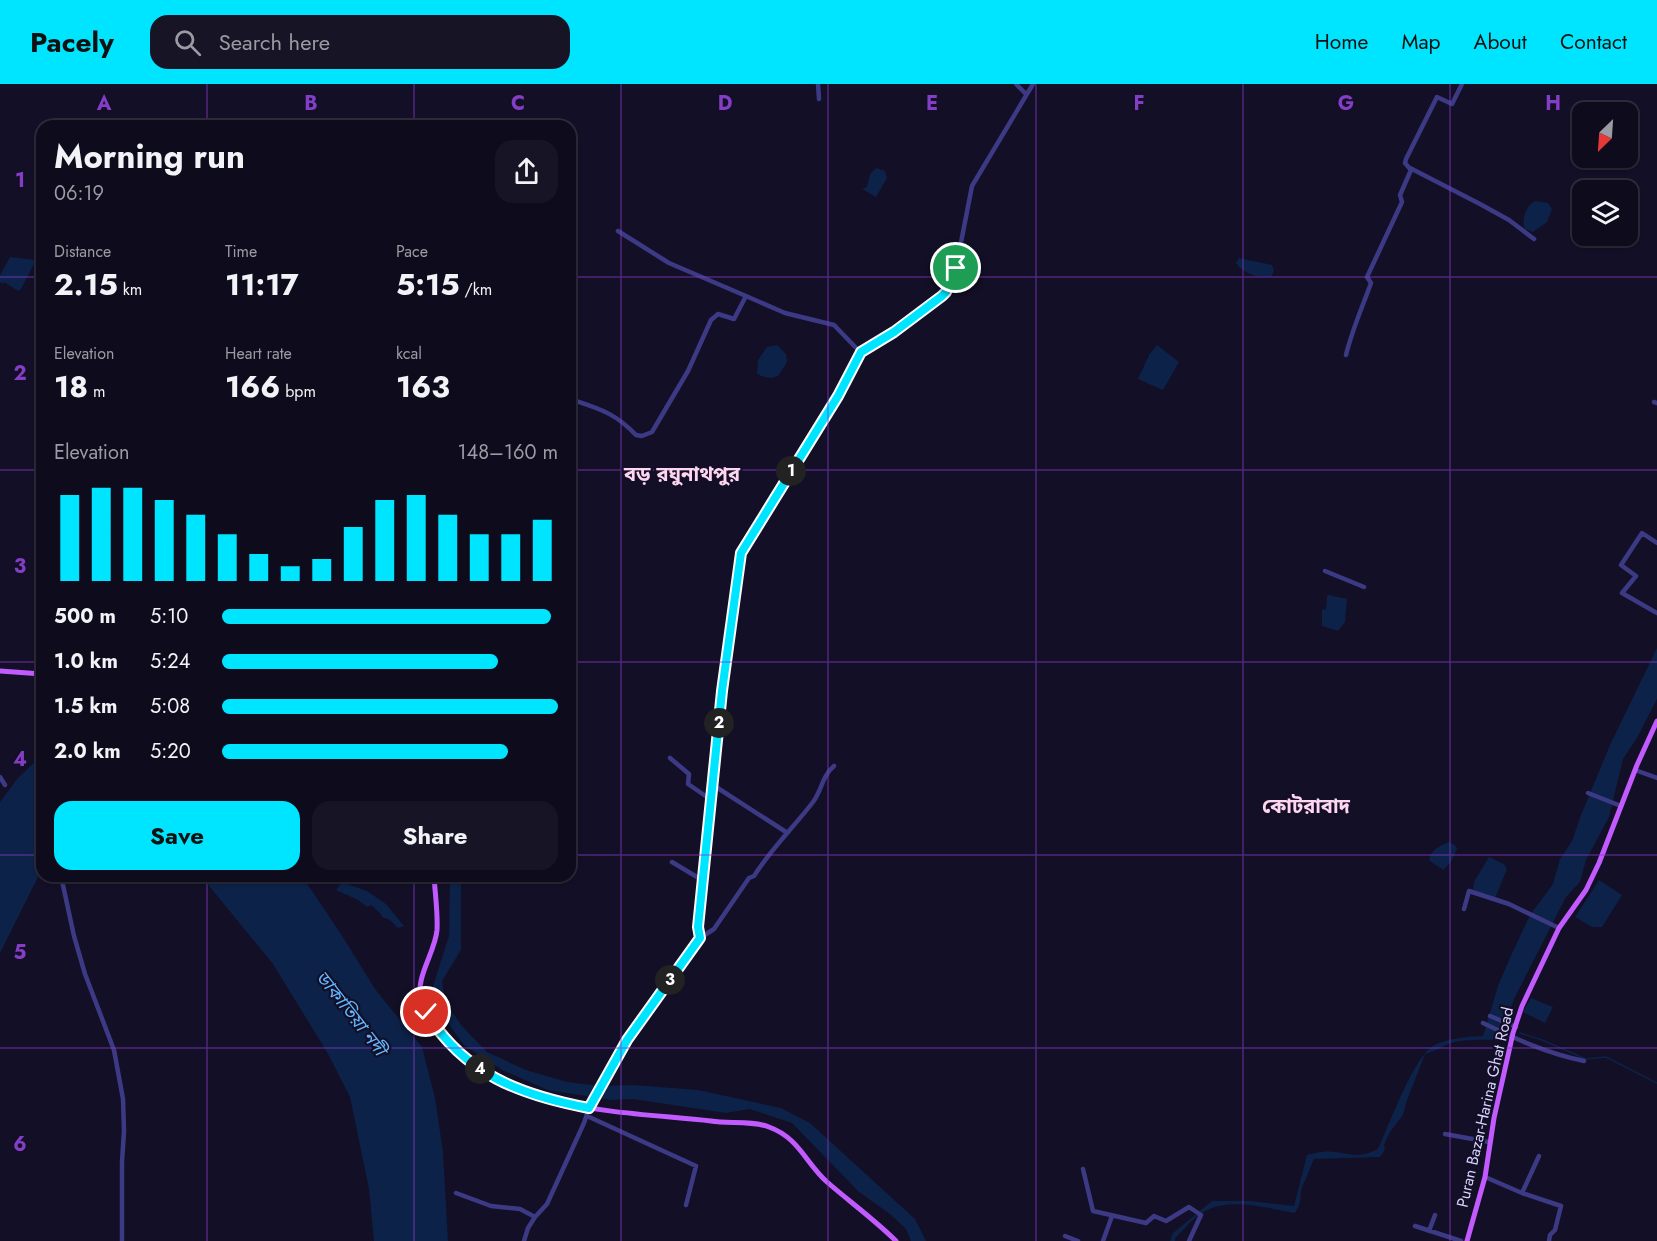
<!DOCTYPE html>
<html lang="en">
<head>
<meta charset="utf-8">
<style>
	body { margin:0; font-family:Jost,"Noto Sans Bengali",sans-serif; background:#171425; color:#f1f3f6; height:100vh; display:flex; flex-direction:column; font-size:22px; white-space:nowrap }
	* { box-sizing:border-box; margin:0 }
	p { font-size:20px; color:#9b9ba3 }
	.icon { flex:none; width:33px; height:33px; fill:none; stroke:currentColor; stroke-width:2; stroke-linecap:round; stroke-linejoin:round }
	.map { position:relative; flex:1; overflow:hidden }
	.side { position:absolute; left:36px; top:36px; width:540px; height:762px; display:flex; flex-direction:column; background:#0e0b1c; border-radius:18px; box-shadow:0 2px 4px #0004,0 0 0 2px #2e2b3b }
	.side>* { flex:none }
	.needle { width:39px; rotate:205deg }
	.tools { position:absolute; left:1572px; top:18px; display:grid; gap:12px }
	.tools a { display:grid; place-items:center; width:66px; height:66px; border-radius:12px; background:#0e0b1c; box-shadow:0 2px 4px #0004,0 0 0 2px #2e2b3b; font-size:30px }
	.pin { position:absolute; display:grid; place-items:center; width:51px; height:51px; color:#fff; margin:-26px; border:3px solid #fff; border-radius:50%; box-shadow:0 2px 6px #0007 }
	.km { position:absolute; width:30px; height:30px; margin:-15px; border-radius:50%; background:#222; color:#fff; font-size:16px; line-height:30px; text-align:center }
	.round { display:grid; place-items:center; flex:none; width:63px; height:63px; border-radius:18px; background:#171425 }
	.headline { display:flex; align-items:center; justify-content:space-between; height:102px; padding:0 18px }
	h1 { font-size:33px; font-weight:700; line-height:45px }
	.figures { display:grid; grid-template-columns:repeat(3,1fr); gap:9px; height:102px; padding:6px 18px }
	.figures div { display:grid; align-content:center }
	.figures b { font-size:30px; font-weight:700 }
	.figures small { font-size:16px; font-weight:400 }
	.figures p { font-size:16px }
	.chart { height:168px; padding:12px 18px }
	.chart p { display:flex; justify-content:space-between }
	.chart svg { width:100%; height:108px; margin-top:6px; stroke:#00e5ff; stroke-width:6 }
	.action { display:flex; gap:12px; margin-top:auto; padding:12px 18px }
	.action a { flex:1; height:69px; border-radius:18px; background:#00e5ff; color:#111; font-size:24px; font-weight:700; line-height:69px; text-align:center }
	.action a+a { background:#171425; color:#f1f3f6 }
	ul { padding:0 18px; list-style:none; font-size:20px }
	li { display:grid; grid-template-columns:96px 72px 1fr; align-items:center; height:45px }
	li i { height:15px; border-radius:8px; background:#00e5ff }
	header { display:flex; align-items:center; gap:36px; box-sizing:border-box; height:84px; padding:0 30px; background:#00e5ff; color:#111 }
	header strong { font-size:28px }
	nav { display:flex; gap:33px; margin-inline-start:auto; font-size:21px }
	.search { width:420px; height:54px; background:#171425; display:flex; align-items:center; gap:15px; box-sizing:border-box; padding:0 21px; border-radius:18px; color:#9b9ba3; font-size:22px }
	.map>svg:first-child { display:block }
	.water { fill:#0c2248 }
	.lines { fill:none; stroke-linecap:round; stroke-linejoin:round }
	.stream { stroke:#0c2248; stroke-width:1.5 }
	.minor { stroke:#3d3a85; stroke-width:4.5 }
	.major { stroke:#c25bff; stroke-width:5 }
	.route-casing { stroke:#fff; stroke-width:12 }
	.route { stroke:#00e5ff; stroke-width:8 }
	.grid { fill:none; stroke:#843dc5; stroke-width:1.5; stroke-opacity:0.55 }
	.labels { text-anchor:middle; dominant-baseline:central; stroke-width:4.5; stroke-linejoin:round; paint-order:stroke }
	.street-label { font-size:16px; fill:#d9d4ff; stroke:#130f26 }
	.water-label { font-size:18px; font-style:italic; fill:#62b6ff; stroke:#130f26 }
	.quarter-label { font-size:20px; font-weight:bold; fill:#ffd6f0; stroke:#130f26 }
	.grid-label { font-size:20px; text-anchor:middle; font-weight:bold; fill:#843dc5; stroke:#130f26; stroke-width:4.5; stroke-linejoin:round; paint-order:stroke }
</style>
</head>
<body>
<header>
<strong>Pacely</strong>
<div class="search"><svg class="icon" aria-label="search" viewBox="0 0 24 24"><circle cx="10" cy="10" r="6"/><path d="M15 15l6 6"/></svg>Search here</div>
<nav><a>Home</a><a>Map</a><a>About</a><a>Contact</a></nav>
</header>
<div class="map">
<svg width="1657" height="1157" viewBox="0 0 1657 1157">
	<rect width="100%" height="100%" fill="#130f26"/>
	<!-- water -->
	<path class="water" d="M876,84L885,87L887,94L876,113L862,105L867,103L870,90Z
		M1535,117L1548,119L1552,125L1547,138L1533,148L1525,145C1521,135 1526,122 1535,117Z
		M10,173L36,176L21,205L18,207L4,198L3,200L0,198V191Z
		M1239,174L1272,181L1274,186L1272,192C1258,195 1244,190 1236,179Z
		M777,261L786,270L787,278L778,292C769,295 766,294 757,290L758,276L767,263Z
		M1157,261L1179,278L1163,306L1138,295L1149,271Z
		M1329,511L1347,515L1345,538L1338,547L1322,542V525L1326,526L1327,512Z
		M1657,564V615L1637,654L1623,675L1609,733L1586,776L1580,798L1566,813L1515,913L1511,923V934L1503,957C1493,955 1461,955 1451,959C1442,962 1435,968 1425,970L1406,1019L1403,1031L1390,1048L1384,1061L1385,1066L1380,1073L1314,1075C1310,1084 1307,1093 1303,1101C1298,1112 1304,1115 1295,1129C1265,1124 1226,1111 1199,1131C1190,1137 1183,1147 1175,1154V1157H1170L1173,1149L1212,1117H1250L1294,1122L1307,1071C1312,1070 1317,1068 1321,1068C1344,1065 1353,1078 1378,1065C1389,1042 1413,974 1433,962C1447,954 1467,953 1483,952L1498,902L1509,876L1530,831L1553,800L1560,775L1572,757L1581,731L1610,661Z
		M42,671V785L0,869V718L18,694Z
		M1449,758L1455,761L1457,765L1451,778L1443,786L1429,776C1432,765 1439,762 1449,758Z
		M1489,773L1504,780L1507,785L1495,814L1473,807L1474,798Z
		M201,792H302L341,850L375,905L422,963L435,1014L443,1068L448,1157H374L369,1105L350,1013L327,968L273,880Z
		M450,792H461V866L442,897L445,917L461,941L487,968L526,986L567,998L600,1002L633,1001L698,1006L781,1024L810,1039L915,1135L926,1157H911L906,1145L890,1130L859,1108L792,1039L750,1025L726,1029L633,1015L611,1016L548,1006L502,986L464,961L434,920L432,905L449,852Z
		M1599,796L1622,811L1602,843H1592L1575,833Z
		M342,798L367,807L386,820L404,842L398,844L390,836L382,833L381,830L371,821L367,823C356,813 350,813 336,806Z
		M1531,914L1553,923L1545,939L1523,928Z"/>
	<g class="lines">
		<!-- stream -->
		<path class="stream" d="M1520,949L1542,956L1586,975L1606,973L1657,999"/>
		<!-- minor -->
		<path class="minor" d="M818,0L819,15
			M1016,0L1026,10
			M1410,84L1480,120L1509,136L1534,155
			M746,212L785,229L834,241L861,269
			M1346,271C1352,246 1362,224 1371,199L1367,193L1402,118L1400,111L1411,86L1405,79L1406,75L1437,13L1452,20L1462,0
			M570,315C599,325 614,328 636,351L642,352L652,348L688,287L711,236L718,230L734,235L746,212L669,179L618,147
			M1654,318L1657,319
			M1657,459L1642,449L1621,481L1636,492L1622,509L1657,529
			M1325,487L1364,503
			M670,674L689,690L688,700L710,715
			M1635,686L1657,694
			M0,693L5,701
			M713,701L786,748
			M1588,709L1621,722
			M672,778L702,796
			M61,792L74,852L85,890L114,966L123,1015L124,1047L122,1078V1157
			M1464,825L1469,807L1509,820L1559,844
			M700,854L698,843L711,707L741,469L838,312L861,269L894,248L946,208L956,184L972,102L1033,0
			M1490,932L1516,943
			M1483,939C1518,956 1546,969 1584,977
			M587,1032L696,1082L686,1121
			M1445,1050L1489,1058
			M1083,1085L1093,1127L1146,1139L1154,1132L1166,1137L1189,1123L1201,1131L1189,1157
			M1485,1093L1522,1109L1561,1122L1555,1146L1550,1151L1549,1157
			M456,1109L491,1122L520,1125L535,1133
			M1522,1109L1539,1072
			M1415,1142L1461,1157
			M1429,1147L1435,1131
			M1065,1152L1078,1157
			M524,1157L528,1144L535,1133L547,1120L584,1039L589,1024L627,956L700,854L714,845L749,794L754,792C771,765 794,743 813,718C822,706 822,692 834,682
			M1103,1157L1112,1132"/>
		<!-- major -->
		<path class="major" d="M0,587L42,590
			M434,792C435,809 438,829 437,846C435,869 415,893 421,916C425,932 437,947 448,958C515,1029 620,1027 711,1037C729,1040 751,1036 769,1043C799,1054 805,1078 827,1098C850,1118 875,1136 896,1157
			M1467,1157L1485,1093L1494,1034L1513,949L1522,922L1559,844L1586,806L1599,779L1637,681L1657,637"/>
	</g>
	<g class="lines">
		<!-- route casing -->
		<g class="route-casing">
			<path id="route" d="M426,928C464,990 520,1011 589,1024L627,956L700,854L698,843L722,607L741,469L838,312L861,268L894,248L942,212L946,208L956,184"/>
		</g>
		<!-- route -->
		<use href="#route" class="route"/>
	</g>
	<!-- grid -->
	<path class="grid" d="M207,0V42M414,0V42M621,0V1157M828,0V1157M1036,0V1157M1243,0V1157M1450,0V1157M0,193H42M570,193H1657M0,386H42M570,386H1657M0,578H42M570,578H1657M0,771H42M570,771H1657M207,792V1157M414,792V1157M0,964H1657"/>
	<g class="labels">
		<!-- street labels -->
		<g class="street-label">
			<text transform="translate(1485 1023) rotate(-77)">Puran Bazar-Harina Ghat Road</text>
		</g>
		<!-- water labels -->
		<g class="water-label">
			<text transform="translate(351 929) rotate(52)">ডাকাতিয়া নদী</text>
		</g>
		<!-- quarter labels -->
		<g class="quarter-label">
			<text x="682" y="390">বড় রঘুনাথপুর</text>
			<text x="1306" y="722">কোটরাবাদ</text>
		</g>
	</g>
	<g class="grid-label">
		<text x="104" y="26">A</text>
		<text x="311" y="26">B</text>
		<text x="518" y="26">C</text>
		<text x="725" y="26">D</text>
		<text x="932" y="26">E</text>
		<text x="1139" y="26">F</text>
		<text x="1346" y="26">G</text>
		<text x="1553" y="26">H</text>
		<text x="20" y="103">1</text>
		<text x="20" y="296">2</text>
		<text x="20" y="489">3</text>
		<text x="20" y="682">4</text>
		<text x="20" y="875">5</text>
		<text x="20" y="1067">6</text>
	</g>
</svg>
<div class="tools">
<a><svg class="needle" viewBox="-14 -14 28 28"><path d="M0-13l5 13h-10z" fill="#e53935"/><path d="M0 13l5-13h-10z" fill="#9b9ba3"/></svg></a>
<a><svg class="icon" aria-label="layers" viewBox="0 0 24 24"><path d="M12 4l9 5-9 5-9-5zM3 14l9 5 9-5"/></svg></a>
</div>
<div class="pin" style="left:956px;top:184px;background:#1e9e55"><svg class="icon" aria-label="arrive" viewBox="0 0 24 24"><path d="M6 21V4h12l-3 4 3 4H6"/></svg></div>
<div class="pin" style="left:426px;top:928px;background:#d93025"><svg class="icon" aria-label="check" viewBox="0 0 24 24"><path d="M5 12l5 5 9-10"/></svg></div>
<b class="km" style="left:791px;top:387px">1</b>
<b class="km" style="left:719px;top:639px">2</b>
<b class="km" style="left:670px;top:896px">3</b>
<b class="km" style="left:480px;top:985px">4</b>
<section class="side">
<div class="headline"><div><h1>Morning run</h1><p>06:19</p></div><a class="round"><svg class="icon" aria-label="share" viewBox="0 0 24 24"><path d="M12 15V3M7 8l5-5 5 5M5 13v7h14v-7"/></svg></a></div>
<div class="figures">
<div><p>Distance</p><b>2.15<small> km</small></b></div>
<div><p>Time</p><b>11:17</b></div>
<div><p>Pace</p><b>5:15<small> /km</small></b></div>
</div>
<div class="figures">
<div><p>Elevation</p><b>18<small> m</small></b></div>
<div><p>Heart rate</p><b>166<small> bpm</small></b></div>
<div><p>kcal</p><b>163</b></div>
</div>
<div class="chart"><p><span>Elevation</span>148–160 m</p>
<svg viewBox="0 0 160 44" preserveAspectRatio="none"><path d="M5 44V9M15 44V6M25 44V6M35 44V11M45 44V17M55 44V25M65 44V33M75 44V38M85 44V35M95 44V22M105 44V11M115 44V9M125 44V17M135 44V25M145 44V25M155 44V19"/></svg>
</div>
<ul>
<li><b>500 m</b>5:10<i style="width:98%"></i></li>
<li><b>1.0 km</b>5:24<i style="width:82%"></i></li>
<li><b>1.5 km</b>5:08<i style="width:100%"></i></li>
<li><b>2.0 km</b>5:20<i style="width:85%"></i></li>
</ul>
<div class="action"><a>Save</a><a>Share</a></div>
</section>
</div>
</body>
</html>
